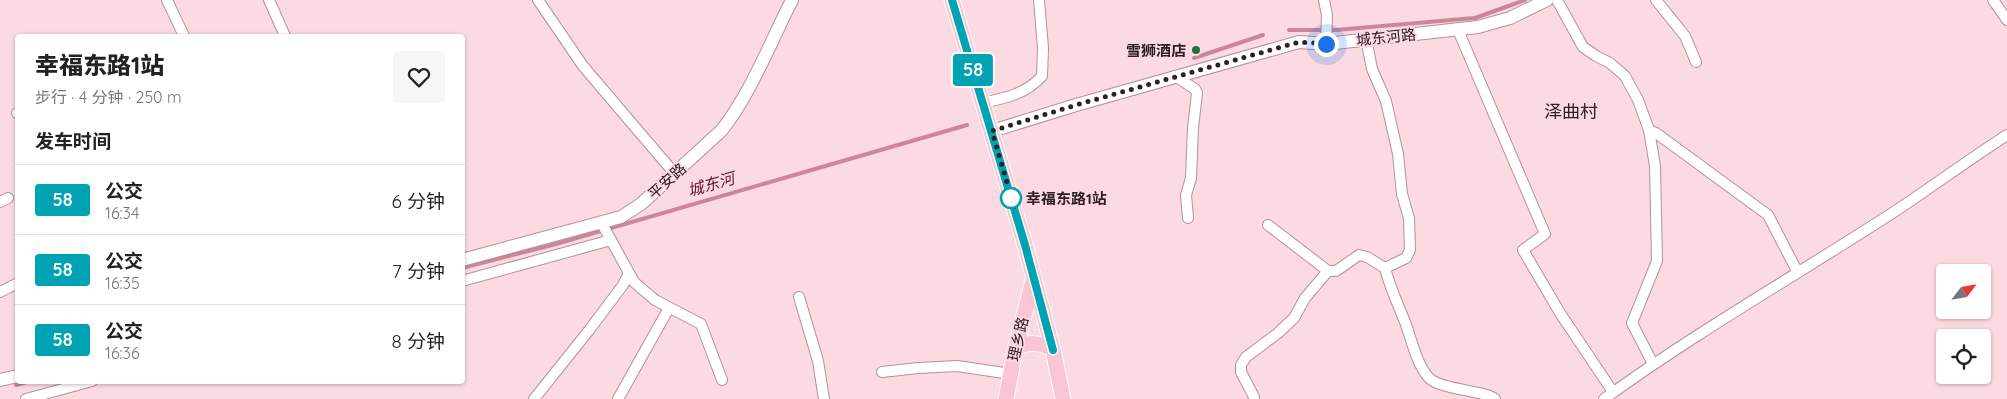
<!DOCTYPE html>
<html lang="zh">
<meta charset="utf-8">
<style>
:root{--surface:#fff;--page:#f6f6f6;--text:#222;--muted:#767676;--line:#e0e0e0}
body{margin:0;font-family:Quicksand,"Noto Sans SC",sans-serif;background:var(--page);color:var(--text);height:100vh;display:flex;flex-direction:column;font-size:19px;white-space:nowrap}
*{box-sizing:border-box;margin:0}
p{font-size:16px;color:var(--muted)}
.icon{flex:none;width:28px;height:28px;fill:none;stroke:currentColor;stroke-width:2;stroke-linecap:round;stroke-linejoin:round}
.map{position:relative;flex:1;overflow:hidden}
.side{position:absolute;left:15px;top:34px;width:450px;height:350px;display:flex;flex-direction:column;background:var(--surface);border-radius:5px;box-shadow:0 1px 4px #0004}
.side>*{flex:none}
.badge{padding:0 10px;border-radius:4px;font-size:18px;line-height:32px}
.needle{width:32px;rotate:59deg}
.fabs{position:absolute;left:1936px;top:264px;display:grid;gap:10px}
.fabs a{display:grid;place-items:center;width:55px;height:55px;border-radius:5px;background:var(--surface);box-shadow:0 1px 4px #0004;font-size:25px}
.you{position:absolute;width:25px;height:25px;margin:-12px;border:4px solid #fff;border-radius:50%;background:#1a73e8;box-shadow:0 0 0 8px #1a73e833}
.map>.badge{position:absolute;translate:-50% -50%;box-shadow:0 0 0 2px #fff}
h2{padding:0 20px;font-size:19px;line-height:45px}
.round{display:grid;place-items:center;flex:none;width:52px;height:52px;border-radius:5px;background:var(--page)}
.overview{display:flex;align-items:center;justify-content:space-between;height:85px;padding:0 20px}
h1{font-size:24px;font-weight:800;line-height:38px}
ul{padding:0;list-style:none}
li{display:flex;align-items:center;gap:15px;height:70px;padding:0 20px;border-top:1px solid var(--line)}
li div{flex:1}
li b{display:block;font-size:19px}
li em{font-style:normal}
li .badge{min-width:55px;font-weight:700;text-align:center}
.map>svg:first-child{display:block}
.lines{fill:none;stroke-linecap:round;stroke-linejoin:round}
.stream{stroke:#cc8699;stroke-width:4}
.minor-casing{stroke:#b79099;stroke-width:12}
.tertiary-casing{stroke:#b79099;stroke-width:14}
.primary-casing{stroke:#fff;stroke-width:17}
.minor{stroke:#fff;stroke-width:10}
.tertiary{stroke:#fff;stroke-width:12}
.primary{stroke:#fbc6d4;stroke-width:15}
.line-casing{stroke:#fff;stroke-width:11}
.line{stroke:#00a3b4;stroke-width:8}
.walk{stroke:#2f2023;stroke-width:5;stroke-dasharray:0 9}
.poi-dot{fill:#26713f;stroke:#fcdae2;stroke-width:2}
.stop-dot{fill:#fff;stroke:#00a3b4;stroke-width:2.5}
.labels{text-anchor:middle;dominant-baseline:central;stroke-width:4;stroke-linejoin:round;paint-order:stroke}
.street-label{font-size:15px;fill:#2f2023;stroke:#fcdae2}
.poi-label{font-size:15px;font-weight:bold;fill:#2f2023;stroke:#fcdae2;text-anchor:end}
.stop-label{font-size:15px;font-weight:bold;fill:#2f2023;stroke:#fcdae2;text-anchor:start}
.water-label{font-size:16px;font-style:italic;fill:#661334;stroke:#fcdae2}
.quarter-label{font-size:18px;fill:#2f2023;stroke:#fcdae2}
</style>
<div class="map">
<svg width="2007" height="399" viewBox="0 0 2007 399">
<rect width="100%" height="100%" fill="#fcdae2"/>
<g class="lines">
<g class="stream">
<path d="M 1289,30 L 1336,30 L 1475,18 L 1525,0"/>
<path d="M 1194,58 L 1263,35"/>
<path d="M 462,268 L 556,244 L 967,125"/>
<path d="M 16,385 L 30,381"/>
</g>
<g class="minor-casing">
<g id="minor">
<path d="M 167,0 L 184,36"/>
<path d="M 269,0 L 285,36"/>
<path d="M 538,0 L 583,66 L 675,174"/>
<path d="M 1324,0 L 1327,15 L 1326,44"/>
<path d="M 1557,0 L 1583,47 L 1596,56 L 1610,63 L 1625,76 L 1638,100 L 1649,130 L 1655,166 L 1657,261 L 1632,323 L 1653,364"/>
<path d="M 1656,0 L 1685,36 L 1696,62"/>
<path d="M 1993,0 L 2007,20"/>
<path d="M 1458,30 L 1545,234 L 1523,250 L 1560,313 L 1613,392"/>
<path d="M 1366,38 L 1372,69 L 1386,101 L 1398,154 L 1402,194 L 1409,218 L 1410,250 L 1406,258 L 1385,268 C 1390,288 1398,304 1405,322 C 1411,337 1418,372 1433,381 C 1448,390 1485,391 1495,399"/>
<path d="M 1175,76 L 1195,89 L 1197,93 L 1193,128 L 1191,178 L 1186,195 L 1188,218"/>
<path d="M 982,103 C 1006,98 1026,94 1042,76 L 1043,48 L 1039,0"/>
<path d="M 17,113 L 18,113"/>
<path d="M 1649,130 L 1656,133 L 1768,215 L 1797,271"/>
<path d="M 0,202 L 8,198"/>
<path d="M 601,222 L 634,282 L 655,300 L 701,324 L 722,380"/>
<path d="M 1268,225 L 1328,271 L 1336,271 L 1359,255 L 1367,257 L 1385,268"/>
<path d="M 462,281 L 611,240"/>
<path d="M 0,292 L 18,283"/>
<path d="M 799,297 L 818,361 L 824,399"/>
<path d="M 882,372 L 918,368 L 957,366 L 1011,374"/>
<path d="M 1254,397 L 1241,372 L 1241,365 L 1246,357 L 1278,333 L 1294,318 L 1305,298 L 1328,271"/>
<path d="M 26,399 L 92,381"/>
<path d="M 534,399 L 590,329 L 623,285 L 628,275"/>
<path d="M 618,399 L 669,308"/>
<path d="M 1604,399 C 1699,330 1802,272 1900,208 C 1936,184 1971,158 2007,135"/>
</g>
</g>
<g class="tertiary-casing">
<g id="tertiary">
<path d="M 992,131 L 1076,105 L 1299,42 L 1326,44 L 1478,27 L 1510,18 L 1547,0"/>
<path d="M 462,260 L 621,217 L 641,204 L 722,130 C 752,91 770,43 792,0"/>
<path d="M 0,380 L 18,376"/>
</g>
</g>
<g class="primary-casing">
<g id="primary">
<path d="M 952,0 L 1025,245 L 1053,350 L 1063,399"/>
<path d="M 1015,350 C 1025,341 1041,342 1053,350"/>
<path d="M 1006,399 L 1015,350 L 1033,281"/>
</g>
</g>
<use href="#minor" class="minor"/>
<use href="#tertiary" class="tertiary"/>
<use href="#primary" class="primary"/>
</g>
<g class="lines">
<g class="line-casing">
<path id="line" d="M 952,0 L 1025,245 L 1053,350"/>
</g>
<use href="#line" class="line"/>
<path class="walk" d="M 1011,198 L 1014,207 L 992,131 L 1076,105 L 1299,42 L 1326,44"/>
</g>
<circle class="poi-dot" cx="1196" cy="50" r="5"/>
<circle class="stop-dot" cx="1011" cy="198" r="10"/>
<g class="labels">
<g class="street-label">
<text transform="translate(1386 37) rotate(-6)">城东河路</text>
<text transform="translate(667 181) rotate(-42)">平安路</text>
<text transform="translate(1018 339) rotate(-77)">理乡路</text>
</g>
<g class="poi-label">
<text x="1186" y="50">雪狮酒店</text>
</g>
<g class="stop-label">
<text x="1026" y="198">幸福东路1站</text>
</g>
<g class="water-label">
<text transform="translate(711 184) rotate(-16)">城东河</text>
</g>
<g class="quarter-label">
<text x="1571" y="111">泽曲村</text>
</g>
</g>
</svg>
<div class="fabs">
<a><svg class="needle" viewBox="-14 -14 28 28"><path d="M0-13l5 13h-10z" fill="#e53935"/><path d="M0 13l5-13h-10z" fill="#767676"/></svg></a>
<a><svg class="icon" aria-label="locate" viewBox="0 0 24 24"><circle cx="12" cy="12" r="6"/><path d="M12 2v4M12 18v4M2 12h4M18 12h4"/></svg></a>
</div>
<div class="you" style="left:1326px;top:44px"></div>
<b class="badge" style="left:973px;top:70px;background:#00a3b4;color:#fff">58</b>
<section class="side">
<div class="overview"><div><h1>幸福东路1站</h1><p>步行 · 4 分钟 · 250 m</p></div><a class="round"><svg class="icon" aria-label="heart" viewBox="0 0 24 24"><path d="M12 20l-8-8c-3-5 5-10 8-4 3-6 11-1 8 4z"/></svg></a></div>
<h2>发车时间</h2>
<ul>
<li><span class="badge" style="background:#00a3b4;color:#fff">58</span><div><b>公交</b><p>16:34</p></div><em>6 分钟</em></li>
<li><span class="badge" style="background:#00a3b4;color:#fff">58</span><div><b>公交</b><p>16:35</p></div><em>7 分钟</em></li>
<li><span class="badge" style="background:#00a3b4;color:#fff">58</span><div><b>公交</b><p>16:36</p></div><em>8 分钟</em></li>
</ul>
</section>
</div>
